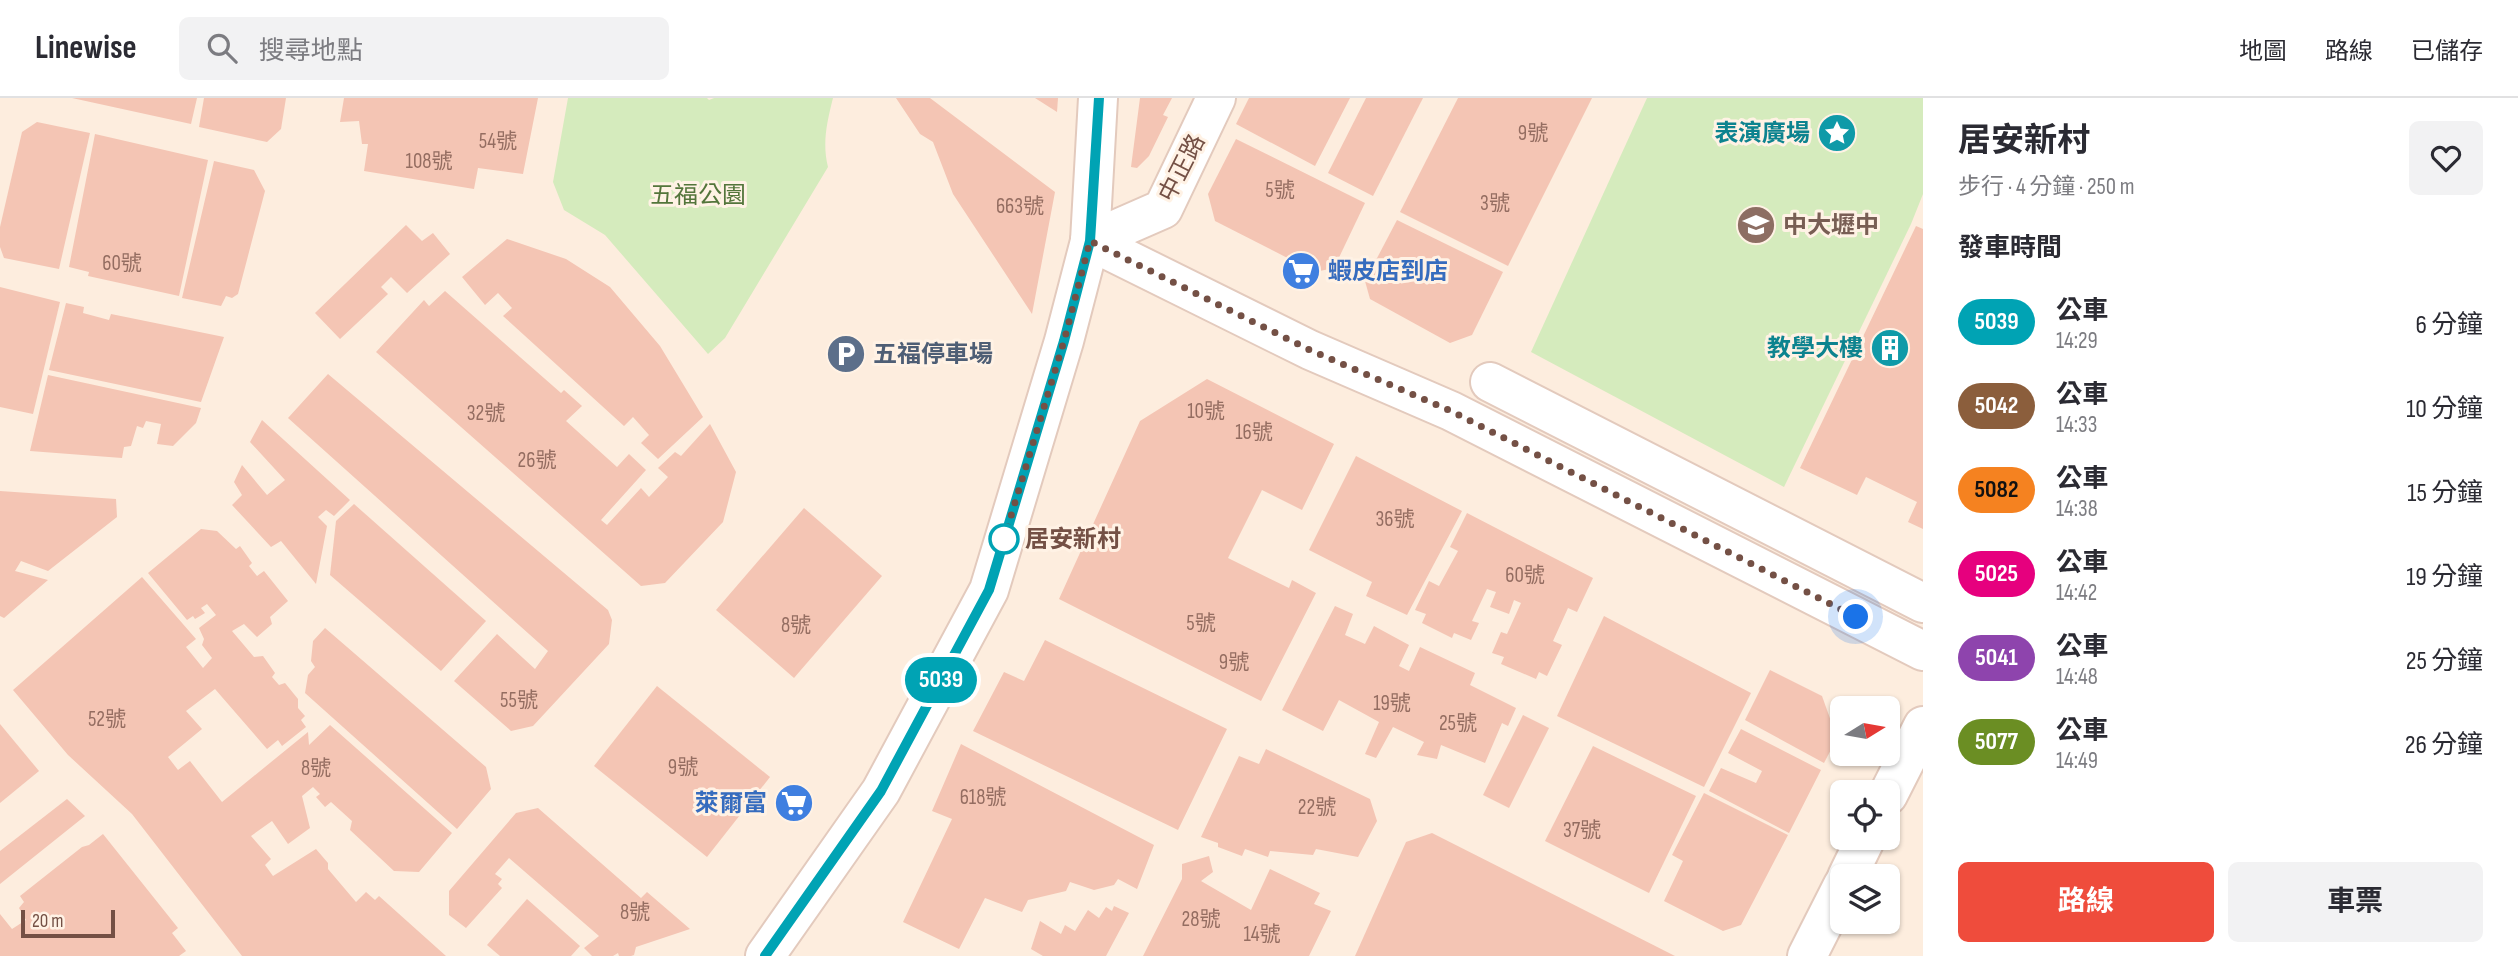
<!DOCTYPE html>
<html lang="zh-TW">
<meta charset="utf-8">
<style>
:root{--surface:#fff;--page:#f2f2f3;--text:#2b2b33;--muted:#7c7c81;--line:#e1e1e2;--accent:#ef4c3c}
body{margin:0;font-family:"Sofia Sans Condensed","Noto Sans TC",sans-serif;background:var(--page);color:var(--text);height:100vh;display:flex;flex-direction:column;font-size:26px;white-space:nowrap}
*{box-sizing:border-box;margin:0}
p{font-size:23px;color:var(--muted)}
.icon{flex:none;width:38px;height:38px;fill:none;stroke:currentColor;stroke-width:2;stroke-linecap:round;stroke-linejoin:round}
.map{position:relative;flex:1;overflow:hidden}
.details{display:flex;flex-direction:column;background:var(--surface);width:595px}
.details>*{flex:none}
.badge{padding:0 14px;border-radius:23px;font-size:24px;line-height:46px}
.needle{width:46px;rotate:79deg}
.fabs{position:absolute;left:1830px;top:598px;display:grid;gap:14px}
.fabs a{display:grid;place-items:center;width:70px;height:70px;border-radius:10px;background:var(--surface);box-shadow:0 2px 5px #0004;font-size:35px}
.scale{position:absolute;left:21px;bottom:18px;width:94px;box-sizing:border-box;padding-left:7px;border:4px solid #745045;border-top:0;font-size:19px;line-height:24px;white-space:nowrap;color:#745045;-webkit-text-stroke:5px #fff2e5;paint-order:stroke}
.you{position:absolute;width:35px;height:35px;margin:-18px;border:5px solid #fff;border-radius:50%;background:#1a73e8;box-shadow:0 0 0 10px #1a73e833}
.map>.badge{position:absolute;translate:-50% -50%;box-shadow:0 0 0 4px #fff}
h2{padding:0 35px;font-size:26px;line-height:63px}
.round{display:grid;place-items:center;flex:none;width:74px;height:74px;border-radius:10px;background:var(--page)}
.headline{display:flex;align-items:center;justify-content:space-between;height:119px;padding:0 35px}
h1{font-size:33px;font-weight:700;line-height:52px}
.action{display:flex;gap:14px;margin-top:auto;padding:14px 35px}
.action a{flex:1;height:80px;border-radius:10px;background:var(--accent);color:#fff;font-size:28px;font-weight:700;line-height:80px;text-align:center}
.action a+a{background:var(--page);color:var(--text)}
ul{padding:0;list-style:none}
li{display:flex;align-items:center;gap:21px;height:84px;padding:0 35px}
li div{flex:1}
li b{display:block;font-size:26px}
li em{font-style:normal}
li .badge{min-width:77px;font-weight:700;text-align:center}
header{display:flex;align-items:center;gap:42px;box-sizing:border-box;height:98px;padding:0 35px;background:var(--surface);border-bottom:2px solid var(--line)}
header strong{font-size:33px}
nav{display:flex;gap:38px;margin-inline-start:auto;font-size:24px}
.search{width:490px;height:63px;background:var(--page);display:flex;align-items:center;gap:18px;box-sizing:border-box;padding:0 24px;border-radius:10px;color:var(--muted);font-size:26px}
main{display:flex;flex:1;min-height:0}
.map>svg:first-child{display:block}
.green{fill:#d5ebbd}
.building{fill:#f4c5b4}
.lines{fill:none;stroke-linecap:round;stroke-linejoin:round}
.minor-casing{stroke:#e3cabd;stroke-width:42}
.minor{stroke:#fff;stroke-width:38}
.line-casing{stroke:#fff;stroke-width:16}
.line{stroke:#00a3b4;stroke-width:10}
.walk{stroke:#745045;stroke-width:7;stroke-dasharray:0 12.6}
.stop-dot{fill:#fff;stroke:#00a3b4;stroke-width:3.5}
.labels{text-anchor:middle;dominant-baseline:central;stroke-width:6;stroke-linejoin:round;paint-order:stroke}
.number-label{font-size:21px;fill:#946d61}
.culture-label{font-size:24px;font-weight:bold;fill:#0d838f;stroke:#fff2e5;text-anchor:end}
.street-label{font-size:24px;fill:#745045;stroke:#fff2e5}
.park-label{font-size:24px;fill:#53753b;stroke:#fff2e5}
.education-label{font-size:24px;font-weight:bold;fill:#785e54;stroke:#fff2e5;text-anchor:start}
.shop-label{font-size:24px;font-weight:bold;fill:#366cbe;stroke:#fff2e5;text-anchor:start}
.service-label{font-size:24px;font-weight:bold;fill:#4e5e75;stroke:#fff2e5;text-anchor:start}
.stop-label{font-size:24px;font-weight:bold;fill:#745045;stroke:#fff2e5;text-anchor:start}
</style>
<header>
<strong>Linewise</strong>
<div class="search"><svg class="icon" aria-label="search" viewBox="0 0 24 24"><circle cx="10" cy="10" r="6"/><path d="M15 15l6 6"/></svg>搜尋地點</div>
<nav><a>地圖</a><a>路線</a><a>已儲存</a></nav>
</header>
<main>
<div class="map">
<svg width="1923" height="858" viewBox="0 0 1923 858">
<rect width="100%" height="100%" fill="#fdedde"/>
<g class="green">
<path d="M 568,0 L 707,0 L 709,2 L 714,0 L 833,0 C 827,24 822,45 828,69 L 725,240 L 708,256 L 605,137 L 564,112 L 553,84 Z"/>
<path d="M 1647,0 L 1923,0 L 1923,96 L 1911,126 L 1784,389 L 1531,254 Z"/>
</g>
<g class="building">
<path d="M 72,0 L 197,0 L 191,26 Z"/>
<path d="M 204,0 L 286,0 L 281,31 L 267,44 L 199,29 Z"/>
<path d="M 344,0 L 538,0 L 523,76 L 478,70 L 474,91 L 364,73 L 368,46 L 362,46 L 359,23 L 340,24 Z"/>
<path d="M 896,0 L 930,0 L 1055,94 L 1032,216 L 953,96 L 933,44 L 920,36 Z"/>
<path d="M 1035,0 L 1058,0 L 1057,14 Z"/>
<path d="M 1140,0 L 1172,0 L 1163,17 L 1168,19 L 1149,58 L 1137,70 L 1131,69 Z"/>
<path d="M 1249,0 L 1350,0 L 1315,68 L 1236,26 Z"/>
<path d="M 1366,0 L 1423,0 L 1373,98 L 1328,75 Z"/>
<path d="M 1458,0 L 1592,0 L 1508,168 L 1400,114 Z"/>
<path d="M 37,24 L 90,35 L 59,171 L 4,160 L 0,149 L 0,129 L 22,34 Z"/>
<path d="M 95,36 L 208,62 L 179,198 L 88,178 L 89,174 L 69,169 Z"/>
<path d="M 1236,41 L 1365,105 L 1334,170 L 1315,174 L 1215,123 L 1208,96 Z"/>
<path d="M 214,63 L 254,72 L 265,93 L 238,196 L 232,200 L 226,198 L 221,208 L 182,200 Z"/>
<path d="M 1397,122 L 1503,174 L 1472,237 L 1450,245 L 1370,201 L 1365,183 Z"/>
<path d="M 406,127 L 422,143 L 433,135 L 450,156 L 407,195 L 391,179 L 381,189 L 388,196 L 340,241 L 315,215 Z"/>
<path d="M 1916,128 L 1923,131 L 1923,431 L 1908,424 L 1917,404 L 1866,379 L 1857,397 L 1800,370 Z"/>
<path d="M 507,141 L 566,161 L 610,189 L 660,248 L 703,319 L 658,361 L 641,345 L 649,337 L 633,319 L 624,328 L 503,218 L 512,210 L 498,195 L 485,207 L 462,179 Z"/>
<path d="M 0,189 L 60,204 L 33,316 L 0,309 Z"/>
<path d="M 445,193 L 561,295 L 564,292 L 582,308 L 566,323 L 617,369 L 629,356 L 646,372 L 601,422 L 607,427 L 641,390 L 649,399 L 668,379 L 658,370 L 675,354 L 681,358 L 710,326 L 736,374 L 723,424 L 665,485 L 641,488 L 376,254 L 424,202 L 429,208 Z"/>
<path d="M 66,205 L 84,209 L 83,215 L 109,222 L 111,216 L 224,239 L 201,304 L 49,272 Z"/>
<path d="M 328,276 L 608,512 L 612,522 L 609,546 L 533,628 L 511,633 L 454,583 L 497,536 L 535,571 L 548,553 L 288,320 Z"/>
<path d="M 48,277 L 201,310 L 196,325 L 173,348 L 157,346 L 161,326 L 146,323 L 143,330 L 137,328 L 131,348 L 124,349 L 122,360 L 30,353 Z"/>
<path d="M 1207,281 L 1334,346 L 1302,412 L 1262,392 L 1228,460 L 1289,490 L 1292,482 L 1316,495 L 1261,603 L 1059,501 L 1140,323 Z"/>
<path d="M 262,322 L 350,402 L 334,418 L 326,412 L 318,419 L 327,428 L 316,486 L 281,443 L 271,449 L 232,407 L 242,397 L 234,384 L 242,367 L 267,397 L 285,382 L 250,344 Z"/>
<path d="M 1356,358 L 1462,413 L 1407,517 L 1366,498 L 1372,484 L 1309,452 Z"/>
<path d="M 0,393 L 116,401 L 117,419 L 48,473 L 21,463 L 15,473 L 48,482 L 4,520 L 0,518 Z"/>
<path d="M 354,406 L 486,523 L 441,573 L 330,477 L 336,423 Z"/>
<path d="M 804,410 L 882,478 L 794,580 L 716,512 Z"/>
<path d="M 1467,415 L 1593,480 L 1577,514 L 1568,510 L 1553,543 L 1562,547 L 1547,578 L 1539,574 L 1536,581 L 1501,566 L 1504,559 L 1492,555 L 1501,534 L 1507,536 L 1521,505 L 1514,502 L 1509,516 L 1490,509 L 1496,494 L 1487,491 L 1472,523 L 1479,525 L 1471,542 L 1454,535 L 1452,540 L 1422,525 L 1426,516 L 1415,512 L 1429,483 L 1439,488 L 1458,453 L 1450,449 Z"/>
<path d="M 201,431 L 217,433 L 236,451 L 240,448 L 252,465 L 249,468 L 257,478 L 264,473 L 288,503 L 270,519 L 272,526 L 257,539 L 244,526 L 232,533 L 254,559 L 263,558 L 275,575 L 272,579 L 279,587 L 285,585 L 298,601 L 298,610 L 305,618 L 301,622 L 306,629 L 282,648 L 278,642 L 267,651 L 215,591 L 186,613 L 202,631 L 168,659 L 178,672 L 190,663 L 222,704 L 308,634 L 309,647 L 330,627 L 452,735 L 419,774 L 394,773 L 350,732 L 352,723 L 331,704 L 325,709 L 316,699 L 320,696 L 313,689 L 302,698 L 310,730 L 288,746 L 272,723 L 251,738 L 271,761 L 265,767 L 273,778 L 316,751 L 328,765 L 328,771 L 356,804 L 366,794 L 375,802 L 379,798 L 446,858 L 242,858 L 132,716 L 68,657 L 13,592 L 142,479 L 196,541 L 186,549 L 203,570 L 212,560 L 202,547 L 204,541 L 199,530 L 216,517 L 207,506 L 201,510 L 205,515 L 195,521 L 193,518 L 187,522 L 148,475 Z"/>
<path d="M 1335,508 L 1353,516 L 1345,537 L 1365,546 L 1374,528 L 1409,547 L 1399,568 L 1409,573 L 1420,549 L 1475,575 L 1470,587 L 1516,610 L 1508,628 L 1502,625 L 1485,665 L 1441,647 L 1437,661 L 1417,657 L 1424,644 L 1393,629 L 1376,660 L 1365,656 L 1379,624 L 1339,602 L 1323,633 L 1282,612 Z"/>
<path d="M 1604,518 L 1751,595 L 1704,689 L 1557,618 Z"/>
<path d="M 325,530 L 486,669 L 491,691 L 457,731 L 305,595 L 308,577 L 315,569 L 311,563 L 313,543 Z"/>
<path d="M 1045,542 L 1227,631 L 1178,732 L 973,633 L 1004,574 L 1024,583 Z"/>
<path d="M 1770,572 L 1822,598 L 1837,640 L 1824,665 L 1745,622 Z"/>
<path d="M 657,588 L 770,679 L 707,759 L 594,668 Z"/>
<path d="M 1523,617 L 1549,630 L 1509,710 L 1483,697 Z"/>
<path d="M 0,626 L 39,673 L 0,705 Z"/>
<path d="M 1741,631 L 1821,672 L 1789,735 L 1709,693 L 1721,670 L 1756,685 L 1762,673 L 1728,655 Z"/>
<path d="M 961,646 L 1154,747 L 1137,791 L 1118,781 L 1114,787 L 1094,792 L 1070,784 L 1066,793 L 1028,802 L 1022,814 L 985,800 L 959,851 L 903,824 L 952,721 L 932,713 Z"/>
<path d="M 1593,648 L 1696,698 L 1649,795 L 1545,743 Z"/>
<path d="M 1266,651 L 1370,701 L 1377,723 L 1358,759 L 1316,751 L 1313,757 L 1270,753 L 1268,759 L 1245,751 L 1242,758 L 1218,749 L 1218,745 L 1201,739 L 1239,658 L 1259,666 Z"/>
<path d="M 1704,695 L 1788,737 L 1741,827 L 1723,833 L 1664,803 L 1683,763 L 1672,757 Z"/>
<path d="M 67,701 L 85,718 L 0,786 L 0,753 Z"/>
<path d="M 538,710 L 641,800 L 647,794 L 690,831 L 636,849 L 634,857 L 631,858 L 619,858 L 618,855 L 613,858 L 592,858 L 584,850 L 599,838 L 509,760 L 495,776 L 502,781 L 498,786 L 502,790 L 466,830 L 449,817 L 449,793 L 516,715 Z"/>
<path d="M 1432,735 L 1675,858 L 1355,858 L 1406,744 Z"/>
<path d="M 103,736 L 178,830 L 172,835 L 186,853 L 179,858 L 0,858 L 0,816 L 12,831 L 26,822 L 19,810 L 24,804 L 20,798 L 82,749 L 89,747 Z"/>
<path d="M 1209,758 L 1213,774 L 1201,783 L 1251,812 L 1270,771 L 1320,795 L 1314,806 L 1331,813 L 1309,858 L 1143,858 L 1182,781 L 1182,766 Z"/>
<path d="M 527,801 L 580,848 L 571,858 L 500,858 L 487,847 Z"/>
<path d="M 1114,808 L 1129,815 L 1106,858 L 1043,858 L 1031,851 L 1040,823 L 1061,836 L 1065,827 L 1075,833 L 1088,812 L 1099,820 L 1106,809 L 1112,813 Z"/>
</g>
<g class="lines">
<g class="minor-casing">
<g id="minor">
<path d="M 1090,143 L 1310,252 L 1451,313 L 1923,553"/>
<path d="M 1090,143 L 1163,111 L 1216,0"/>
<path d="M 1490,284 L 1923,505"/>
<path d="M 1888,697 L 1923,628"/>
<path d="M 1847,779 L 1866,740"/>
<path d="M 765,858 L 881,693 L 989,492 L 1064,243 L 1090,143 L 1098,0"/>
<path d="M 1807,858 L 1843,787"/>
</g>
</g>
<use href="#minor" class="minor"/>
</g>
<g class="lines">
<g class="line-casing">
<path id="line" d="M 765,858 L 881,693 L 989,492 L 1064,243 L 1090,143 L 1099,0"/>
</g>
<use href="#line" class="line"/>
<path class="walk" d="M 1004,441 L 1064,243 L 1090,143 L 1310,252 L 1451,313 L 1856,519"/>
</g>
<defs>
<g id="sight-disc" transform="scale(2.0125)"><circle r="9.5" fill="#0f9aa8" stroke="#fff2e5"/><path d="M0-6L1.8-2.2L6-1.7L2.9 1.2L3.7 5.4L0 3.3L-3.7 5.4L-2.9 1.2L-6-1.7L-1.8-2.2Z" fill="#fff"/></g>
<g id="school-disc" transform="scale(2.0125)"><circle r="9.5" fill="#8d6e63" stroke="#fff2e5"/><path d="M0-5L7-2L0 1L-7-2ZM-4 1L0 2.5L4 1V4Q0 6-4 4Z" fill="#fff"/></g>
<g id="supermarket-disc" transform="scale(2.0125)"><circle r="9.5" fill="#3f7fe0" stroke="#fff2e5"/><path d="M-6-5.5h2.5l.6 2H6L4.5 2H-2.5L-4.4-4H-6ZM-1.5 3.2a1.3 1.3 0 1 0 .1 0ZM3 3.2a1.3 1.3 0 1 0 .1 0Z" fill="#fff"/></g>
<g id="building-disc" transform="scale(2.0125)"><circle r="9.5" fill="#0f9aa8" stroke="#fff2e5"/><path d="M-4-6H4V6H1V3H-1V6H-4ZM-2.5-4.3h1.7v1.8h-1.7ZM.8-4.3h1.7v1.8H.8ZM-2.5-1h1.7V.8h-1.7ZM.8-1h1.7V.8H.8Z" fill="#fff"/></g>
<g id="parking-disc" transform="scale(2.0125)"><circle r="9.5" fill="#5c6f8a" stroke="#fff2e5"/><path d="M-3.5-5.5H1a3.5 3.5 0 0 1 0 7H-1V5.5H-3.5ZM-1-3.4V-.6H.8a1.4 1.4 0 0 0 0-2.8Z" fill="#fff"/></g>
</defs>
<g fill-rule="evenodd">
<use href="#sight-disc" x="1837" y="35"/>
<use href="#school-disc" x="1756" y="127"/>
<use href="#supermarket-disc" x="1301" y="173"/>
<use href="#building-disc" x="1890" y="250"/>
<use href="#parking-disc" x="846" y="256"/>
<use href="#supermarket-disc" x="794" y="705"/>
</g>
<circle class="stop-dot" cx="1004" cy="441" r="14"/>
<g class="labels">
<g class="number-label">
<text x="1533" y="35">9號</text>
<text x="498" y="43">54號</text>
<text x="429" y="63">108號</text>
<text x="1280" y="92">5號</text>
<text x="1495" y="105">3號</text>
<text x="1020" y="108">663號</text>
<text x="122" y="165">60號</text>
<text x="1206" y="313">10號</text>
<text x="486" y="315">32號</text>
<text x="1254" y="334">16號</text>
<text x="537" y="362">26號</text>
<text x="1395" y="421">36號</text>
<text x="1525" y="477">60號</text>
<text x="1201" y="525">5號</text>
<text x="796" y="527">8號</text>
<text x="1234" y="564">9號</text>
<text x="519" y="602">55號</text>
<text x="1392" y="605">19號</text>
<text x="107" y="621">52號</text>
<text x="1458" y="625">25號</text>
<text x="683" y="669">9號</text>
<text x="316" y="670">8號</text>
<text x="983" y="699">618號</text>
<text x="1317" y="709">22號</text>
<text x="1582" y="732">37號</text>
<text x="635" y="814">8號</text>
<text x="1201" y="821">28號</text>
<text x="1262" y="836">14號</text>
</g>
<g class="culture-label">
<text x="1810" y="35">表演廣場</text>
<text x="1863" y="250">教學大樓</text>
</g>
<g class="street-label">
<text transform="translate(1182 70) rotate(-63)">中正路</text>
</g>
<g class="park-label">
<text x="698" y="97">五福公園</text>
</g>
<g class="education-label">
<text x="1783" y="127">中大壢中</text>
</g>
<g class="shop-label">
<text x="1328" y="173">蝦皮店到店</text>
<text x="767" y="705" text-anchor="end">萊爾富</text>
</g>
<g class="service-label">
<text x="873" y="256">五福停車場</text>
</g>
<g class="stop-label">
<text x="1025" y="441">居安新村</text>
</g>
</g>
</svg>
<div class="fabs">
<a><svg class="needle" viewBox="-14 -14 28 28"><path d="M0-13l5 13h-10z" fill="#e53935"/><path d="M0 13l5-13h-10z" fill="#7c7c81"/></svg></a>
<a><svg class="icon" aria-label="locate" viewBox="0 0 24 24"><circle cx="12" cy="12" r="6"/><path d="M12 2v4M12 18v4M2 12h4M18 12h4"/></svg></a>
<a><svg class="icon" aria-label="layers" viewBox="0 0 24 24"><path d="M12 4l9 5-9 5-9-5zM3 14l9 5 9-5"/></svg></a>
</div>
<div class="scale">20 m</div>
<div class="you" style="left:1856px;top:519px"></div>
<b class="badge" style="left:941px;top:582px;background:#00a3b4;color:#fff">5039</b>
</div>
<section class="details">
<div class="headline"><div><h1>居安新村</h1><p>步行 · 4 分鐘 · 250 m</p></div><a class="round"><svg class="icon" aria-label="heart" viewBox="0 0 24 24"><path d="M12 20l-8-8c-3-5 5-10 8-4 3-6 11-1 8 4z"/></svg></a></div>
<h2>發車時間</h2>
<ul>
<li><span class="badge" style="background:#00a3b4;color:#fff">5039</span><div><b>公車</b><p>14:29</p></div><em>6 分鐘</em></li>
<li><span class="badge" style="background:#8b5e3c;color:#fff">5042</span><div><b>公車</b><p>14:33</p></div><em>10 分鐘</em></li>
<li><span class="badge" style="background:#f58220;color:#111">5082</span><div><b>公車</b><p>14:38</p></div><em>15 分鐘</em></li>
<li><span class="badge" style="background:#e6007e;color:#fff">5025</span><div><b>公車</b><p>14:42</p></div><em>19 分鐘</em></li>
<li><span class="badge" style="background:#8e44ad;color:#fff">5041</span><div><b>公車</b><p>14:48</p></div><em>25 分鐘</em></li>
<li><span class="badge" style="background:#6b8e23;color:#fff">5077</span><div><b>公車</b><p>14:49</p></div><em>26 分鐘</em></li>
</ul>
<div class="action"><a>路線</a><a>車票</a></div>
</section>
</main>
